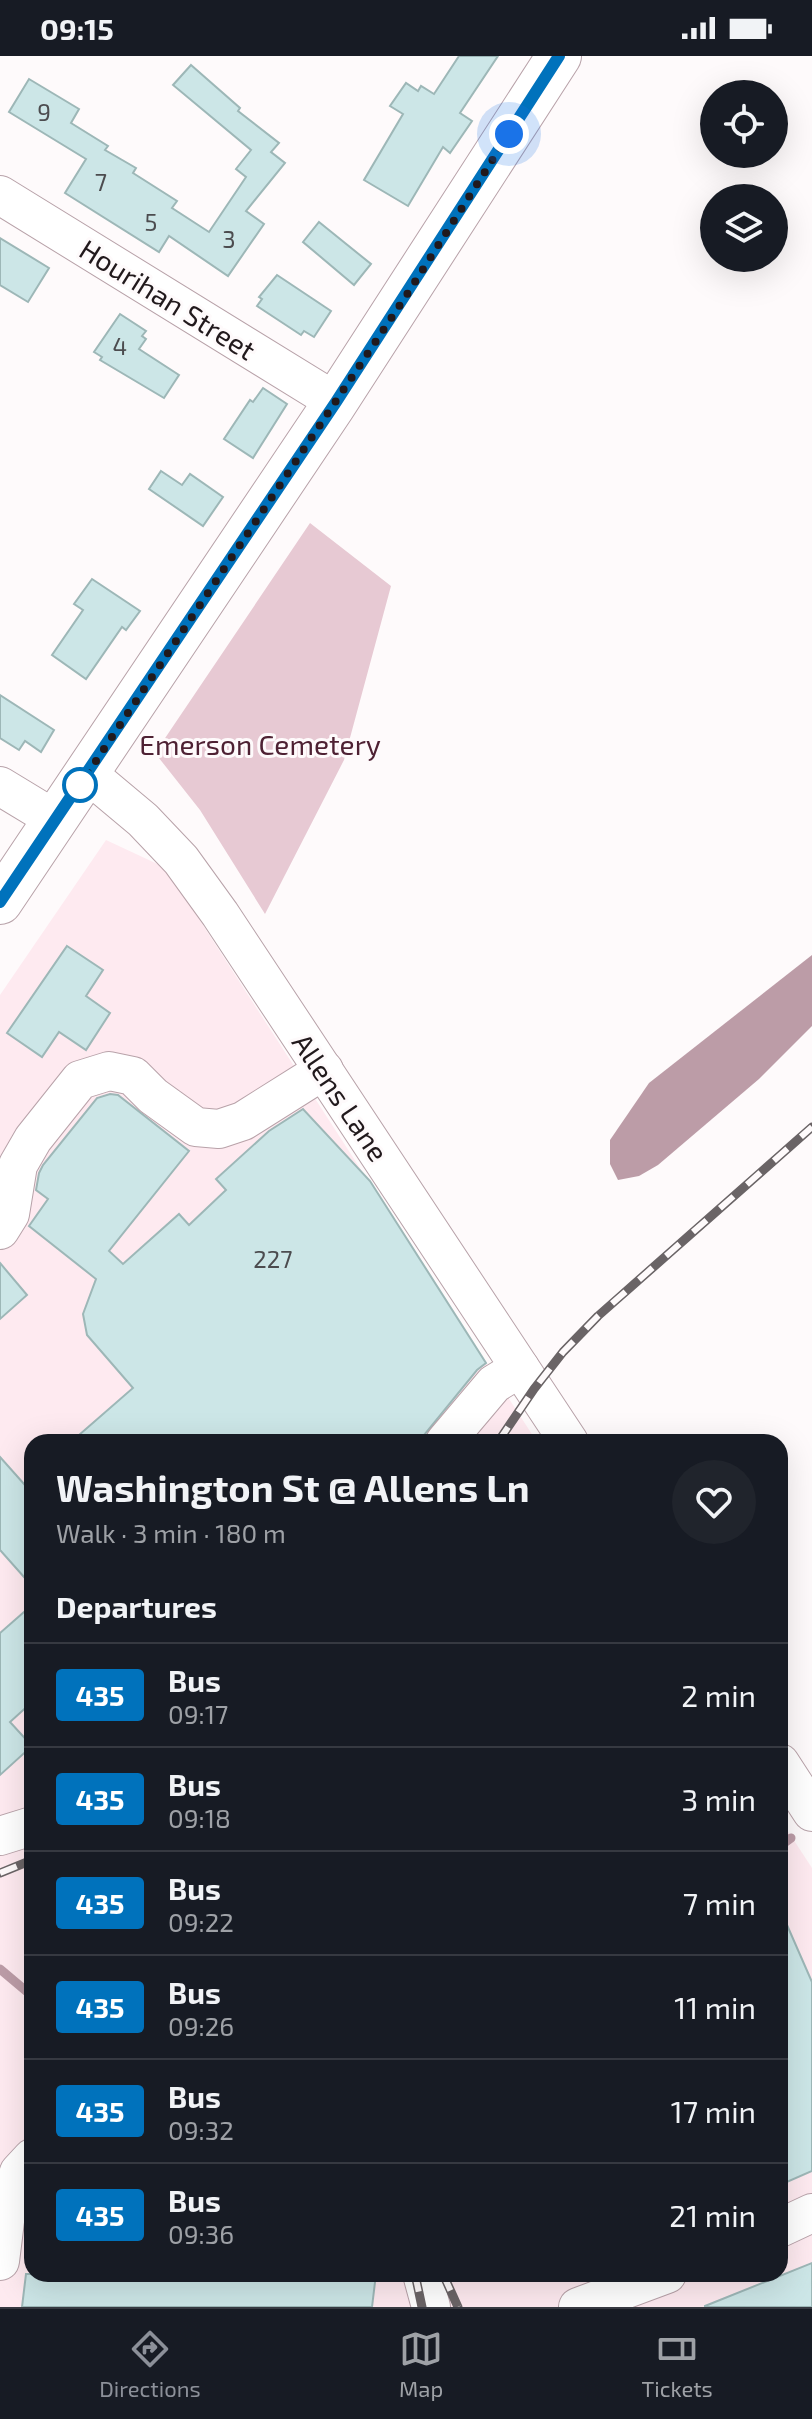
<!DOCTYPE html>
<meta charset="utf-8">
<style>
:root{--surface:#171b24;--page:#20242c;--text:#f1f3f6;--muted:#9ea1a6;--line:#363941;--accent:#8c9099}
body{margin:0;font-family:"Exo 2",sans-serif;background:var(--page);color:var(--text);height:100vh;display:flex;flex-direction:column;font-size:30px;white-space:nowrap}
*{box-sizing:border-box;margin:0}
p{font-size:26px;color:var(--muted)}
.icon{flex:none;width:44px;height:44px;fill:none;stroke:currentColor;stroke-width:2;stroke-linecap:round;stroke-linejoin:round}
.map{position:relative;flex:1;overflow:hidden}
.details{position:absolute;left:24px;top:1378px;width:764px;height:848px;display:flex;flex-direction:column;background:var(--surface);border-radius:24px;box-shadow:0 8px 32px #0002}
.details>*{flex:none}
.badge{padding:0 16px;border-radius:6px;font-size:28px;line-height:52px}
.tools{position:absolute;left:700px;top:24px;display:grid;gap:16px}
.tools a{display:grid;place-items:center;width:88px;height:88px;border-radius:50%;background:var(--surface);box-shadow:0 8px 32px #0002;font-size:40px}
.you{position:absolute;width:40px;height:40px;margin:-20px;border:6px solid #fff;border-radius:50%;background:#1a73e8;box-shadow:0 0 0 12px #1a73e833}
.map>.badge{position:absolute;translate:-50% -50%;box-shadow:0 0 0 4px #fff}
h2{padding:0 32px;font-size:30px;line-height:72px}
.round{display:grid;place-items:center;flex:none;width:84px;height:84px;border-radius:42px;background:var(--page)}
.summary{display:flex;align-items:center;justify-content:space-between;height:136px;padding:0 32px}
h1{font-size:38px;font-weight:700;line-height:60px}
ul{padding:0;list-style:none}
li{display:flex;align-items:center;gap:24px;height:104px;padding:0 32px;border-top:2px solid var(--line)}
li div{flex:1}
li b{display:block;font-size:30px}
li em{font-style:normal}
li .badge{min-width:88px;font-weight:700;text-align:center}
.status{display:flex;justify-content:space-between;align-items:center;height:56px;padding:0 40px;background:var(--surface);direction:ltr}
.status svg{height:22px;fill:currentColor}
.tab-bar{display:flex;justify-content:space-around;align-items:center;height:112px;border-top:2px solid var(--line);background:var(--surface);font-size:22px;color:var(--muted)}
.tab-bar a{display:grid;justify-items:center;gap:4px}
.tab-bar .selected{color:var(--accent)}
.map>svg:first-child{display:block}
.built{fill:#feeaf0}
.green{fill:#e7c9d3}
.water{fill:#bc9ca7}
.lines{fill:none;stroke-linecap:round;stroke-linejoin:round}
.stream{stroke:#bc9ca7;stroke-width:9}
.building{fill:#cce6e7;stroke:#9db7b7;stroke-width:2}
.minor-casing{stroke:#b8a2a9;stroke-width:40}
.major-casing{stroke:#b8a2a9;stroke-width:46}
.minor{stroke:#fff;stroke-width:38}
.major{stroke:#fff;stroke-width:44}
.rail-casing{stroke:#6a6466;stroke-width:9}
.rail{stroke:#fefafb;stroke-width:6;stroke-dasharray:18;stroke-linecap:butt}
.line-casing{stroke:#fff;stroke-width:18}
.line{stroke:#0072bc;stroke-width:12}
.walk{stroke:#21191c;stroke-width:8;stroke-dasharray:0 14.4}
.stop-dot{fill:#fff;stroke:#0072bc;stroke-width:4}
.labels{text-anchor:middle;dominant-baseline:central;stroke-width:6;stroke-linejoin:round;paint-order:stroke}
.number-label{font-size:24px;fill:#4c4c4f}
.street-label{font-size:28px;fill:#21191c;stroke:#fefafb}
.park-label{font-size:28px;fill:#4e2133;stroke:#fefafb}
</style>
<div class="status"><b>09:15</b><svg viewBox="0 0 49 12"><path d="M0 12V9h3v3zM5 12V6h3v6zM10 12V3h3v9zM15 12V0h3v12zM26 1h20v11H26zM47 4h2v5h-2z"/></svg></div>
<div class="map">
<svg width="812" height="2251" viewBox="0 0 812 2251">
<rect width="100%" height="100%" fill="#fefafb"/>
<path class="built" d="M 106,784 L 166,812 L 537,1386 L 32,1386 L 32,2218 L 780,2218 L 780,1763 L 812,1812 L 812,2251 L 0,2251 L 0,939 Z"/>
<path class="green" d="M 310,467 L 391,530 L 344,704 L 265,858 L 200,754 L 155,697 Z"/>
<path class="water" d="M 812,899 L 812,970 L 759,1023 L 658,1109 L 639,1120 L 618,1124 L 610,1108 L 610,1084 L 649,1027 Z"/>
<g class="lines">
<g class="stream">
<path d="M 780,1790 L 791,1782"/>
<path d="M 0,1913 L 32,1940"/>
</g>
</g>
<g class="building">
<path d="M 459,0 L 498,0 L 460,57 L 472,65 L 450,97 L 443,91 L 408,150 L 364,124 L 403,58 L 390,50 L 406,27 L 418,35 L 421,30 L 434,38 Z"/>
<path d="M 191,9 L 240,52 L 238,55 L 279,87 L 271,96 L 285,107 L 246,155 L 264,168 L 228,220 L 169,180 L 159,196 L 65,137 L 86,103 L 9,56 L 29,23 L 79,53 L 71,67 L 108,90 L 105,94 L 136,112 L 133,117 L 177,145 L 172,152 L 209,176 L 246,121 L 236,113 L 251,94 L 173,29 Z"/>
<path d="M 319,166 L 371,208 L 354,229 L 303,186 Z"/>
<path d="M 0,182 L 49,212 L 28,246 L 0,229 Z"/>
<path d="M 277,219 L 331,255 L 314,281 L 304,275 L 301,279 L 257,250 L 262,243 L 259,241 Z"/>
<path d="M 120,258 L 146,275 L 142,280 L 146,283 L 139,293 L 179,319 L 164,342 L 100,304 L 102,301 L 94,296 Z"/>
<path d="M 263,332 L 287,348 L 253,402 L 224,383 L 250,344 L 253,346 Z"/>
<path d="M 161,415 L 182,429 L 190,418 L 223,441 L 203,470 L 149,433 Z"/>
<path d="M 92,523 L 140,555 L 126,574 L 122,571 L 86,623 L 52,599 L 83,554 L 74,548 Z"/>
<path d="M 0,639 L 54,674 L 41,696 L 25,685 L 19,694 L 0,682 Z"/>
<path d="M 67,890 L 103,914 L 86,940 L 110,957 L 86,994 L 59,976 L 42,1001 L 7,977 Z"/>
<path d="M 110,1038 L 118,1039 L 189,1095 L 109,1195 L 123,1208 L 179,1158 L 189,1169 L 226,1134 L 216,1123 L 269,1075 L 303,1053 L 370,1125 L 486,1307 L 477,1314 L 425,1378 L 416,1386 L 71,1386 L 133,1332 L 87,1279 L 83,1258 L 96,1223 L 29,1170 L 48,1143 L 36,1134 L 39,1117 L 43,1109 L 97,1042 Z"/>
<path d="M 0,1207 L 27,1239 L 0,1263 Z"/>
<path d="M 0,1401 L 32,1437 L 32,1530 L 0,1494 Z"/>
<path d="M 32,1549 L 32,1646 L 10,1666 L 32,1690 L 0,1719 L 0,1577 Z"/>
<path d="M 780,1853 L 812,1926 L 812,2115 L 780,2129 Z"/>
<path d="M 812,2207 L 812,2251 L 705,2251 L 705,2250 Z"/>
<path d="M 26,2218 L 376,2218 L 372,2251 L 22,2251 Z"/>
</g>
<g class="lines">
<g class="minor-casing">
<g id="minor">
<path d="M 0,139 L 336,346"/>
<path d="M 88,718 L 143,764 L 181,804 L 220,858 L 569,1386"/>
<path d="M 0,730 L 56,764"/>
<path d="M 0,1174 L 10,1158 L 18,1109 L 33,1083 L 80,1024 L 109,1015 L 133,1020 L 153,1040 L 196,1071 L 219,1073 L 243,1065 L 324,1014"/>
<path d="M 445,1386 L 494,1328 L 520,1312"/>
<path d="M 780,1707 L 812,1756"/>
<path d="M 0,1780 L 32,1770"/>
<path d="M 780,2172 L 812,2157"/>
<path d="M 0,2205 L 7,2149 L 19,2116 L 32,2102"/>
<path d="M 422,2218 L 431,2251"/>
<path d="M 578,2251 L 667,2218"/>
</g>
</g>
<g class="major-casing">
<path id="major" d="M 0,846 L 333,350 L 559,0"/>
</g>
<use href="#minor" class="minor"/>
<use href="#major" class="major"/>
<g class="rail-casing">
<g id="rail">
<path d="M 498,1386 L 534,1333 L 563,1296 L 598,1260 L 812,1071"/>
<path d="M 0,1817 L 32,1804"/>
<path d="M 415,2218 L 422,2251"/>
<path d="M 443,2218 L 458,2251"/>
</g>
</g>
<use href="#rail" class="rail"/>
</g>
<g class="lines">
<g class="line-casing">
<path id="line" d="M 0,846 L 336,346 L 559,0"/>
</g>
<use href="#line" class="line"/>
<path class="walk" d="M 80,729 L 406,240 L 509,78"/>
</g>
<circle class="stop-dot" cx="80" cy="729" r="16"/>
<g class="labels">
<g class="number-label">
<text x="44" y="55">9</text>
<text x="101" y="125">7</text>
<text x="151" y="165">5</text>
<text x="229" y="182">3</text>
<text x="120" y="289">4</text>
<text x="273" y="1202">227</text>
</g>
<g class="street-label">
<text transform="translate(168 243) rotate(32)">Hourihan Street</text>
<text transform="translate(341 1041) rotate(56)">Allens Lane</text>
</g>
<g class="park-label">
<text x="260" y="688">Emerson Cemetery</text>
</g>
</g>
</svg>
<div class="tools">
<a><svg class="icon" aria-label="locate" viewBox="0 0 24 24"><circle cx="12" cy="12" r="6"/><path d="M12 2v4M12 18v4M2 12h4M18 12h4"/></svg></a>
<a><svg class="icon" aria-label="layers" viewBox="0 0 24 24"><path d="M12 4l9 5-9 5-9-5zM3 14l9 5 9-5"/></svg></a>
</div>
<div class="you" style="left:509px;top:78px"></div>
<section class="details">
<div class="summary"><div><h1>Washington St @ Allens Ln</h1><p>Walk · 3 min · 180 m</p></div><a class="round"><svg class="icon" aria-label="heart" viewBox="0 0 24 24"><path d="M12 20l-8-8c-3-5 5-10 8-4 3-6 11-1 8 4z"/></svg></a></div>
<h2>Departures</h2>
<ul>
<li><span class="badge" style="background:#0072bc;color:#fff">435</span><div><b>Bus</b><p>09:17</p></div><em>2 min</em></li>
<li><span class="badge" style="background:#0072bc;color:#fff">435</span><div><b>Bus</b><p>09:18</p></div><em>3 min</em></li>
<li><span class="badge" style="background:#0072bc;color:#fff">435</span><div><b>Bus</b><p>09:22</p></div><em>7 min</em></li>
<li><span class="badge" style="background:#0072bc;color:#fff">435</span><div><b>Bus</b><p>09:26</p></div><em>11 min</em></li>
<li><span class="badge" style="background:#0072bc;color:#fff">435</span><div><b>Bus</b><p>09:32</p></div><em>17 min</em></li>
<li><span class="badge" style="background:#0072bc;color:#fff">435</span><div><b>Bus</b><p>09:36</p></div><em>21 min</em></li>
</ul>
</section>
</div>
<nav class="tab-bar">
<a class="selected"><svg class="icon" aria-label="directions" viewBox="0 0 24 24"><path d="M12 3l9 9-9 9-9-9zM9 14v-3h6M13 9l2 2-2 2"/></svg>Directions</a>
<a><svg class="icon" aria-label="map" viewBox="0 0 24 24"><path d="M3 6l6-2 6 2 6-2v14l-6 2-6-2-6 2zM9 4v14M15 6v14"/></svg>Map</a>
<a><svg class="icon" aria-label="tickets" viewBox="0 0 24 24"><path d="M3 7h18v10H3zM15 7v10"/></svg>Tickets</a>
</nav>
